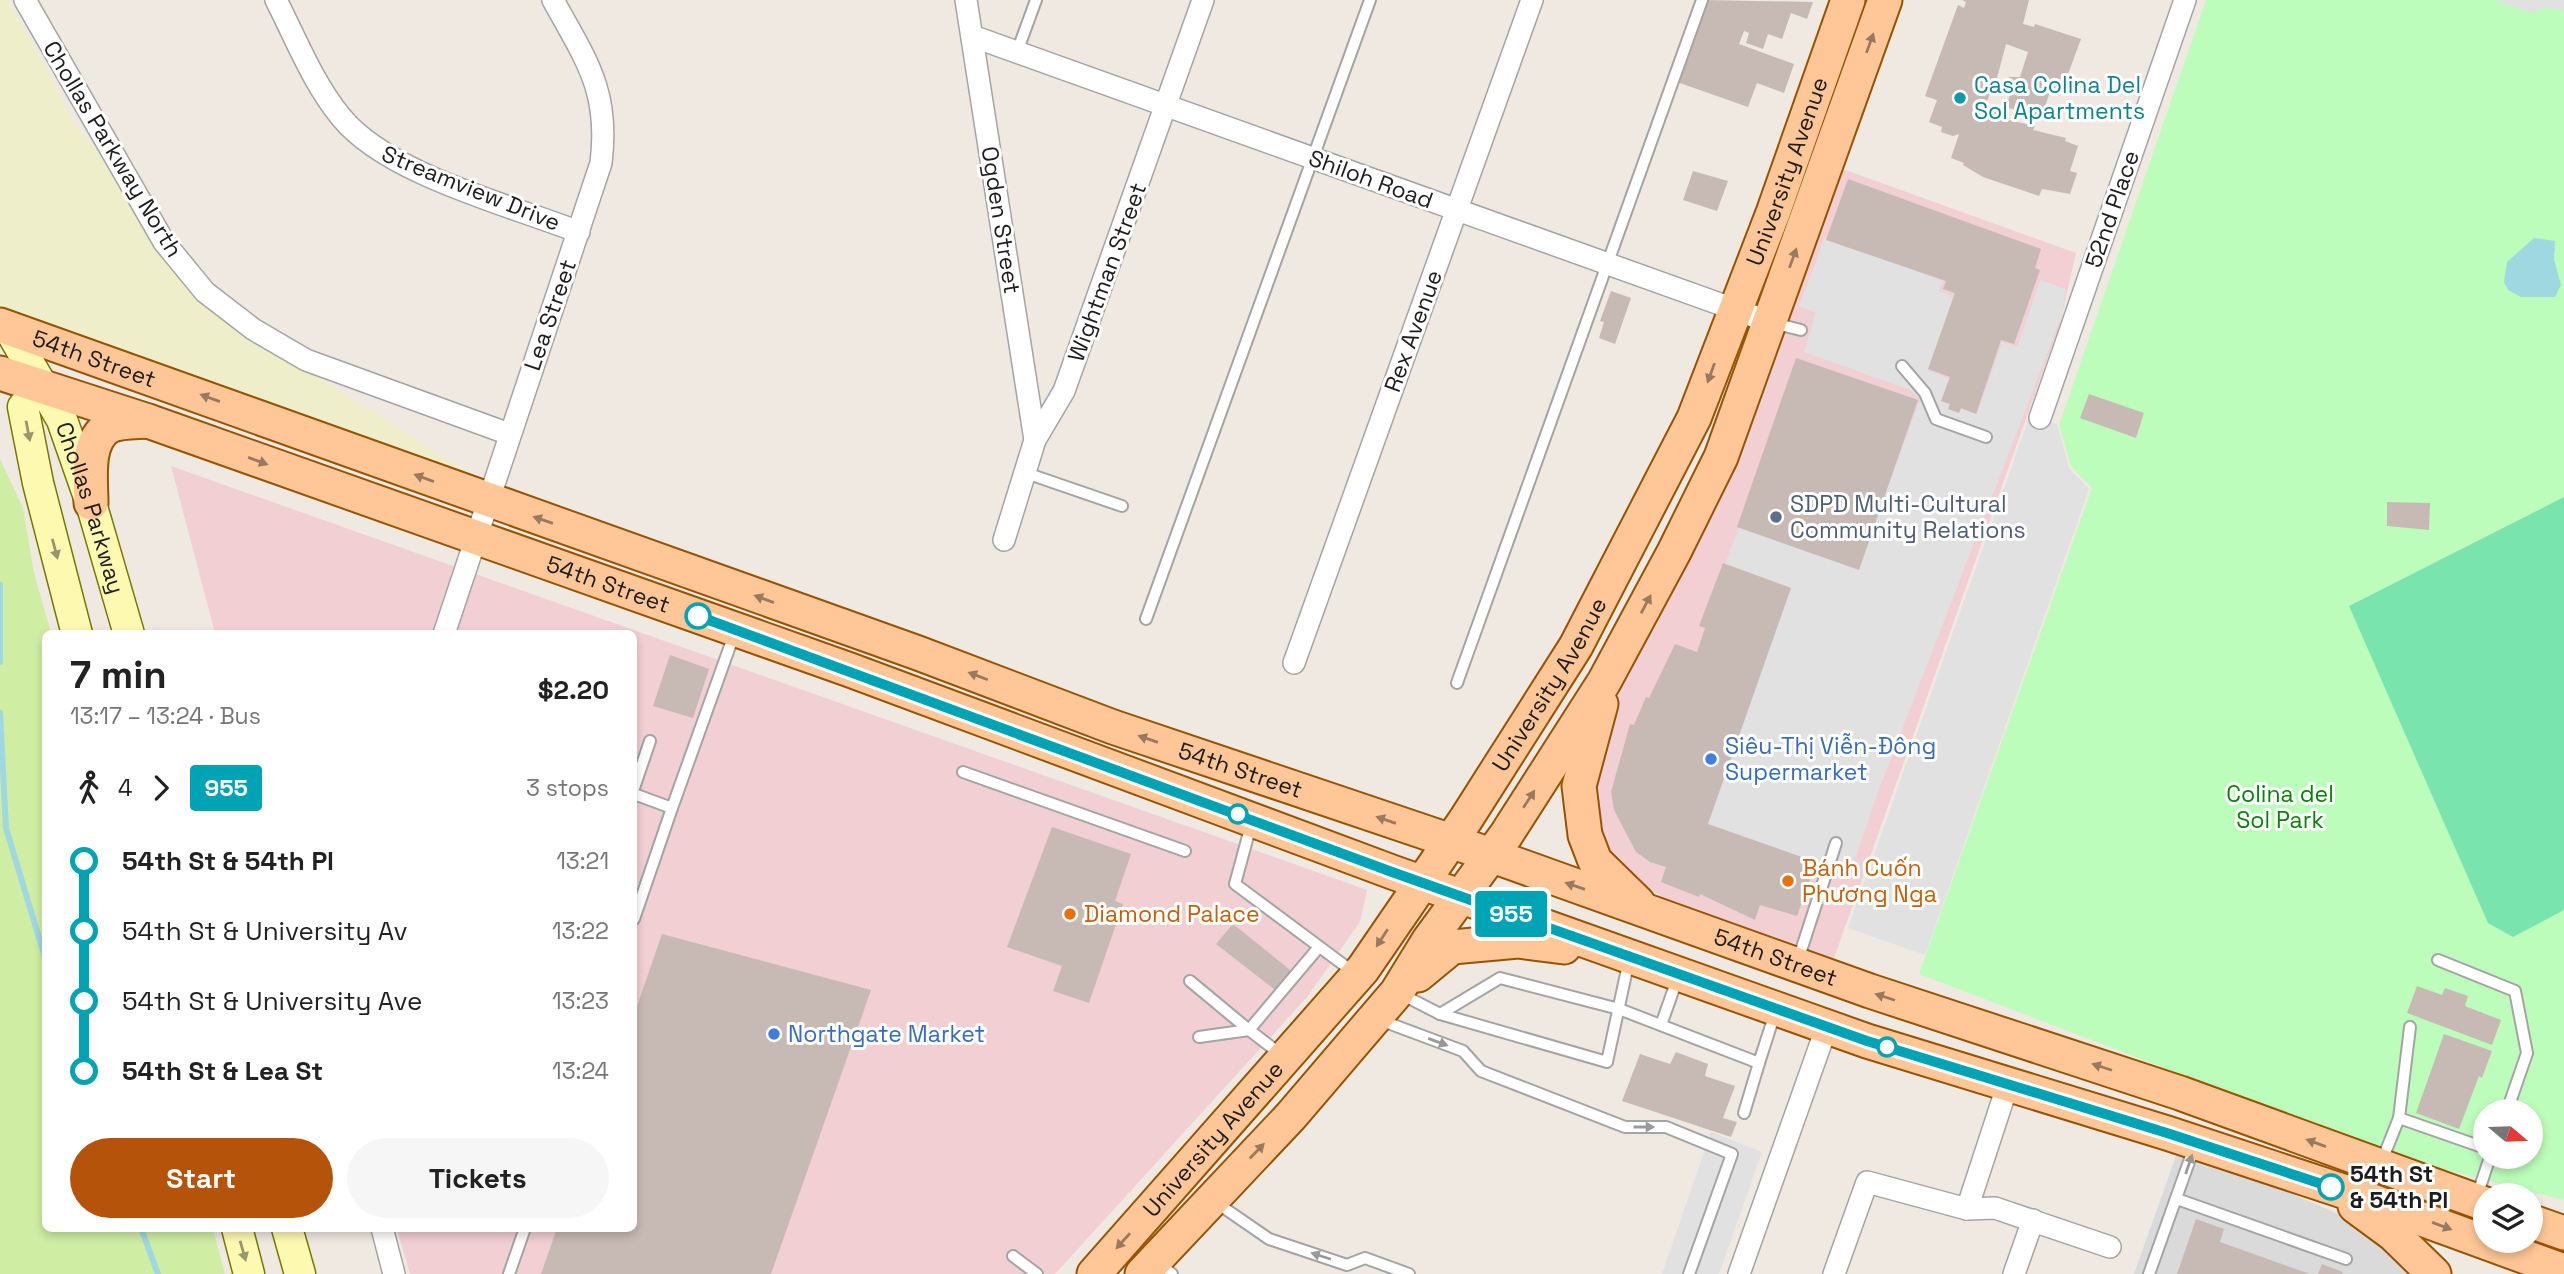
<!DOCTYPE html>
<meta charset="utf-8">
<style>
:root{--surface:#fff;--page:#f6f6f6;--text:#222;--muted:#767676;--accent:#b45309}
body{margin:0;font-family:"Space Grotesk",sans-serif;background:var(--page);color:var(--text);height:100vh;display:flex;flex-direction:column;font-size:26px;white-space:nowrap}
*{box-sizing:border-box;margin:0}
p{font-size:23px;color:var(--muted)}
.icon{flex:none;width:38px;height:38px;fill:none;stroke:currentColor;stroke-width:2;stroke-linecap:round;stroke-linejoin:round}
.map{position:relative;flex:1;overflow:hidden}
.side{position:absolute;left:42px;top:630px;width:595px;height:602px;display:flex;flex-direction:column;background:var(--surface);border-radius:10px;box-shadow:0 4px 10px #0003}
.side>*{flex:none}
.badge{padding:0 14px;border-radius:5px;font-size:24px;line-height:46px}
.needle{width:46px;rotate:109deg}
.buttons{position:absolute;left:2473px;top:1099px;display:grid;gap:14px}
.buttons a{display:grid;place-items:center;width:70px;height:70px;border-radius:50%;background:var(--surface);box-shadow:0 4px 10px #0003;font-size:35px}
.map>.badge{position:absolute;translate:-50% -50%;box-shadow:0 0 0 4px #fff}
.legs{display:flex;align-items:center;gap:10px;height:77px;padding:0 28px;font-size:23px}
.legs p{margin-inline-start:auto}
.head{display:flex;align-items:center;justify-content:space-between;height:119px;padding:0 28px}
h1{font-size:38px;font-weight:800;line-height:52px}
.primary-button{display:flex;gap:14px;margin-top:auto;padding:14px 28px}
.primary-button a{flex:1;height:80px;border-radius:42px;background:var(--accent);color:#fff;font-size:28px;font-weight:800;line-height:80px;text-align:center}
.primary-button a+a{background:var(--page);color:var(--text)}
ul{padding:0 28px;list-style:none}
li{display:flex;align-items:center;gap:24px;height:70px;font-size:26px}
li i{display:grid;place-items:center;width:10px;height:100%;margin:0 9px;background:currentColor}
li i::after{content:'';width:18px;height:18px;margin:-9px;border:5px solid;border-radius:50%;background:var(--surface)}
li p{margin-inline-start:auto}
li:first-child i{background:linear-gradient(#0000 50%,currentColor 0)}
li:last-child i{background:linear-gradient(currentColor 50%,#0000 0)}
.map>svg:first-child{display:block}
.residential{fill:#dbdada}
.commercial{fill:#f1cfd2}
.farmland{fill:#efeecb}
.grass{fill:#d0eda4}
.park{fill:#bdfdbb;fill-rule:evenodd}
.pitch{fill:#7ae4af}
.parking{fill:#e1e1e1}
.water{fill:#9fd8e0}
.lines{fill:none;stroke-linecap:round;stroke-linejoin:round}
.stream{stroke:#9fd8e0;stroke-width:6}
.building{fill:#c7bab5}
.service-casing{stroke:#a4a4a4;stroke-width:14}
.minor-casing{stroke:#a4a4a4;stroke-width:24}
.secondary-casing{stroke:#787800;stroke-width:33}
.primary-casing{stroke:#965400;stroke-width:37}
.service{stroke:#fff;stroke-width:10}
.minor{stroke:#fff;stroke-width:21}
.secondary{stroke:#fef9b1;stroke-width:30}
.primary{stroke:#ffc797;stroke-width:33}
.oneway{fill:#997a60}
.oneway2{fill:#99966e}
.oneway3{fill:#999}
.line-1-casing{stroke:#fff;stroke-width:16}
.line-1{stroke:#00a3b4;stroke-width:10}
.culture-dot{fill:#0f9aa8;stroke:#fff;stroke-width:2.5}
.service-dot{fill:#5c6f8a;stroke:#fff;stroke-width:2.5}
.stop-1-dot{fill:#fff;stroke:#00a3b4;stroke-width:3.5}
.shop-dot{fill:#3f7fe0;stroke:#fff;stroke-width:2.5}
.food-dot{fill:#e8710a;stroke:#fff;stroke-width:2.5}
.labels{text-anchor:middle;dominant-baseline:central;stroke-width:6;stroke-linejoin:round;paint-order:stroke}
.culture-label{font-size:23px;fill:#0d838f;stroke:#fff;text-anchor:start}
.street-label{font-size:23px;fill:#1d1d1d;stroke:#fff}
.service-label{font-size:23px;fill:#4e5e75;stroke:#fff;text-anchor:start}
.shop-label{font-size:23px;fill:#366cbe;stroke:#fff;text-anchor:start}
.park-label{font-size:23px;fill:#078204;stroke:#fff}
.food-label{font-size:23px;fill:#c56008;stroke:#fff;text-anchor:start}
.stop-label{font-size:23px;font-weight:bold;fill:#1d1d1d;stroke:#fff;text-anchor:start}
</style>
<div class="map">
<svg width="2564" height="1274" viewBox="0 0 2564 1274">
<rect width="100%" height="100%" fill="#efe9e2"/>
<path class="residential" d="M 2176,1156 L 2290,1193 L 2362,1224 L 2419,1274 L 2134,1274 Z"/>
<g class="commercial">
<path d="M 1837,167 L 2076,253 L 2060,323 L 1833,961 L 1669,903 L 1609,858 L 1591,827 L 1592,753 L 1609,712 L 1695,549 L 1727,478 Z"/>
<path d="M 171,466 L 1367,890 L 1360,922 L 1307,997 L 1055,1274 L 410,1274 L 397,1229 L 634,1228 L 634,634 L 215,633 Z"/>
</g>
<path class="farmland" d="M 0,0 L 8,0 L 51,76 L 75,126 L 117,173 L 221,316 L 482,481 L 0,313 Z"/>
<path class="grass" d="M 0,459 L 23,508 L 34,573 L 51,633 L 46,634 L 46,1228 L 213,1229 L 225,1274 L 0,1274 Z"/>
<path class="park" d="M 2206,0 L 2564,0 L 2564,1200 L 2399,1158 L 1919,974 L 2092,488 L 2071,466 L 2059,425 ZM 2485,1111 L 2530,1111 L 2530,1157 L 2485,1157 Z"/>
<path class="pitch" d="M 2564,497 L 2564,910 L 2513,937 L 2488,923 L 2349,606 Z"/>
<g class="parking">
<path d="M 2494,0 L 2564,0 L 2564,10 L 2542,8 L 2536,12 L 2529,12 Z"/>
<path d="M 1825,237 L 1943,281 L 1939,291 L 1953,297 L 1928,370 L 1950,379 L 1942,402 L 1977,414 L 2002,342 L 2017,347 L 2040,280 L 2066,289 L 2061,318 L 1878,792 L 1850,874 L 1707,824 L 1790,587 L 1725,564 L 1740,525 L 1858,568 L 1920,399 L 1910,390 L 1804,352 L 1816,313 L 1799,306 Z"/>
<path d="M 2030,415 L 2057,424 L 2069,468 L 2089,489 L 1925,955 L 1848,928 Z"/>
<path d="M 1711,1132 L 1762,1152 L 1719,1274 L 1662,1274 Z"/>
</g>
<path class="water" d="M 2534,238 L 2555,241 L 2554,259 L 2561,285 L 2555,297 L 2521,297 L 2508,290 L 2504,282 L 2507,262 Z"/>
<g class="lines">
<g class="stream">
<path d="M 0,585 L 0,662"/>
<path d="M 0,713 L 6,828 L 46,961"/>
<path d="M 141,1228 L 158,1274"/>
</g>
</g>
<g class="building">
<path d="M 1704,0 L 1813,2 L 1807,19 L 1791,13 L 1782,39 L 1768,34 L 1763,49 L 1746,43 L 1749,33 L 1744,31 L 1739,44 L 1794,64 L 1784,93 L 1757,83 L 1748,107 L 1677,82 Z"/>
<path d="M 1962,0 L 2029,0 L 2023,24 L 2034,27 L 2035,24 L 2081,39 L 2061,93 L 2051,89 L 2041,118 L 2006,107 L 2012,87 L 2006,85 L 2009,77 L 2020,77 L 2028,52 L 2006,44 L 1997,78 L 1985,106 L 2003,109 L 2000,118 L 2035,126 L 2033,130 L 2066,138 L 2065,141 L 2078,146 L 2070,171 L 2077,173 L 2070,194 L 2042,189 L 2039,196 L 1983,177 L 1963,165 L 1964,163 L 1951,158 L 1959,134 L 1953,136 L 1941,132 L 1942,127 L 1929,122 L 1937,100 L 1925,96 L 1958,5 L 1964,8 L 1966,2 Z"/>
<path d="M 1693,171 L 1728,181 L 1717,211 L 1683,200 Z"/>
<path d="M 1848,179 L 2041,249 L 2035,268 L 2040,270 L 2014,344 L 2001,340 L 1976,414 L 1961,408 L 1959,413 L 1948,409 L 1950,404 L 1941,401 L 1950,377 L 1928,369 L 1955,293 L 1943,289 L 1946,281 L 1826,240 Z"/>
<path d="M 1611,291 L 1631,298 L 1615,344 L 1599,338 L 1604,322 L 1600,321 Z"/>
<path d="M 1796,358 L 1918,400 L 1859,570 L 1737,527 Z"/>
<path d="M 2089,394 L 2144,413 L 2136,438 L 2080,418 Z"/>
<path d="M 2387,502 L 2430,503 L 2429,530 L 2387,526 Z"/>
<path d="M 1723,563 L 1791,588 L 1708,824 L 1816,862 L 1797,916 L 1760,905 L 1755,920 L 1700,894 L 1699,897 L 1661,882 L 1666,867 L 1650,862 L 1636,852 L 1614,810 L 1611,792 L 1630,724 L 1634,725 L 1646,697 L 1649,698 L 1675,644 L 1697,652 L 1705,628 L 1699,626 Z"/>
<path d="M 670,655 L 709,669 L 693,718 L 653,706 Z"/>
<path d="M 1052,827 L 1131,854 L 1115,901 L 1123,904 L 1089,1003 L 1053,991 L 1062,966 L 1007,947 Z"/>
<path d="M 1233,924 L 1294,973 L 1279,993 L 1216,944 Z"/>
<path d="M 662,934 L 871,990 L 771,1274 L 541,1274 L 557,1228 L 634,1228 L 634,1015 Z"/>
<path d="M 2417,986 L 2442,995 L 2445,988 L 2468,996 L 2465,1006 L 2501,1020 L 2492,1045 L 2407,1013 Z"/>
<path d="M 2444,1034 L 2492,1051 L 2482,1078 L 2479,1076 L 2459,1129 L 2416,1113 Z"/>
<path d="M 1676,1052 L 1708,1064 L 1705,1076 L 1735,1086 L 1723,1118 L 1737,1122 L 1731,1137 L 1622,1101 L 1640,1054 L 1670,1064 Z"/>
<path d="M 2196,1219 L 2224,1229 L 2220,1242 L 2310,1274 L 2177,1274 Z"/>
<path d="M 2322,1264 L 2343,1272 L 2342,1274 L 2318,1274 Z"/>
</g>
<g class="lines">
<g class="service-casing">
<g id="service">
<path d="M 1017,52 L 1036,0"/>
<path d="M 1773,323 L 1801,330"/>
<path d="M 1902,366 L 1925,393 L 1936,419 L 1986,437"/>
<path d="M 1026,473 L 1122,506"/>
<path d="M 1146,619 L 1370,0"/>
<path d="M 1457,683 L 1702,0"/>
<path d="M 963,772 L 1185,851"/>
<path d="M 634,788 L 650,741"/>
<path d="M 634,794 L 672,808 L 735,632"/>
<path d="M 1251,825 L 1235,884 L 1356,974"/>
<path d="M 634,919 L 672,808"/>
<path d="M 2438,960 L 2515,991 L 2527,1053 L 2507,1111"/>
<path d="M 1797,963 L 1836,843"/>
<path d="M 1190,981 L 1249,1030 L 1199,1037"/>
<path d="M 1399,993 L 1440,1014 L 1500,978 L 1619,1009 L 1759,1063 L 1775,1013"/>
<path d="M 1440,1014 L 1607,1062 L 1629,960"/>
<path d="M 1380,1020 L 1463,1051 L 1481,1071 L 1625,1127 L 1666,1127 L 1732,1154 L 1689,1274"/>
<path d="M 1661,1025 L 1678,977"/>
<path d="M 1283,1056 L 1249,1030 L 1319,947"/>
<path d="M 1744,1113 L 1759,1063"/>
<path d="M 2399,1118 L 2485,1148"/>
<path d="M 2381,1163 L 2399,1118 L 2410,1027"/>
<path d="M 2480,1187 L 2490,1157"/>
<path d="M 2177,1199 L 2346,1259"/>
<path d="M 1214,1201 L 1269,1239 L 1347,1265 L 1365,1258 L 1409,1274"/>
<path d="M 1013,1256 L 1037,1274"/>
<path d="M 1157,1262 L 1172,1274"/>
<path d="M 509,1274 L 525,1228"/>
<path d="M 2149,1274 L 2195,1145"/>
</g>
</g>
<g class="minor-casing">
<g id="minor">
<path d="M 25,0 L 164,242 L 205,292 L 253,329 L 306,360 L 509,434"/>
<path d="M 276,0 C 296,39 313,83 341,117 C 387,174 509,205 579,232"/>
<path d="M 966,0 L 1035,440"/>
<path d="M 972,36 L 1770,322"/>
<path d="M 2040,418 L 2185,0"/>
<path d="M 1004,540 L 1035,440 L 1064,391 L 1203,0"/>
<path d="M 444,634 L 601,163 C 610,91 586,60 553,0"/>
<path d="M 1294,663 L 1532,0"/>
<path d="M 1967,1209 L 2008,1084"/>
<path d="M 382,1228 L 394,1274"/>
<path d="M 1739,1274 L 1827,1026"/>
<path d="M 1834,1274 L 1867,1182 L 1967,1209 L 1995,1208 L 2110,1247"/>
<path d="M 2014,1274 L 2033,1220"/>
</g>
</g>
<g class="secondary-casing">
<g id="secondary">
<path id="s1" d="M 8,327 L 62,420 L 91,503 L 129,634"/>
<path d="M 41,385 L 23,407 L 38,483 L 77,634"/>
<path d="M 237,1228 L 249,1274"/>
<path d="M 287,1228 L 300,1274"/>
</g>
</g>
<g class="primary-casing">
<g id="primary">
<path id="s2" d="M 0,325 L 918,653 L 1113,727 L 1451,841 L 1870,991 L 2180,1093 L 2485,1204"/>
<path id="s3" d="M 0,373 L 148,421 L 850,670 L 1392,872 L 1867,1041 L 2167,1133 L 2367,1199 L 2564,1271"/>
<path d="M 91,503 C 91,480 85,442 108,427 C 118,421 136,422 148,421"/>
<path d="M 1601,704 L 1579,786 L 1585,835 L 1595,861 L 1638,903"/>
<path d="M 1418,975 L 1452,947 L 1518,941 L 1564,947"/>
<path d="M 2355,1206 L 2393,1234 L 2434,1274"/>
<path d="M 2530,1221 L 2564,1233"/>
<path id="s4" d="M 1094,1274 L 1363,969 L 1466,819 L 1576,646 L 1694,418 L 1773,213 L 1848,0"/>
<path d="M 1142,1274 L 1291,1116 L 1397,992 L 1429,940 L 1506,835 L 1604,682 L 1674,552 L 1721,457 L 1885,0"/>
</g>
</g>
<use href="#service" class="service"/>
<use href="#minor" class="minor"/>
<use href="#secondary" class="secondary"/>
<use href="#primary" class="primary"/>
</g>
<defs><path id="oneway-solid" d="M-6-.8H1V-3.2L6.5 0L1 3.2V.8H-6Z" transform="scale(1.75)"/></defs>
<g class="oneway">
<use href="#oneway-solid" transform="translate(1870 43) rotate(-70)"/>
<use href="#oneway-solid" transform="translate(1793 258) rotate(-70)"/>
<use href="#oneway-solid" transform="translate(1711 373) rotate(110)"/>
<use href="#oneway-solid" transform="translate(210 398) rotate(-160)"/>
<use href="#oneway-solid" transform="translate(258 461) rotate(20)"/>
<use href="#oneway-solid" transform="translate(424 478) rotate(-160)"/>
<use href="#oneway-solid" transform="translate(543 520) rotate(-161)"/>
<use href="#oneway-solid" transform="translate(764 599) rotate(-160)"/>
<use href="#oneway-solid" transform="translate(1646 604) rotate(-62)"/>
<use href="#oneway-solid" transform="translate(978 676) rotate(-159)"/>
<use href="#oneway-solid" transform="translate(1148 739) rotate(-161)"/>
<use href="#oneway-solid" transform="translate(1529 799) rotate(-57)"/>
<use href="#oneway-solid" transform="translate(1386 820) rotate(-161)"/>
<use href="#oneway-solid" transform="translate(1575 886) rotate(-161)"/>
<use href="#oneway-solid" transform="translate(1382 938) rotate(123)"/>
<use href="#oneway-solid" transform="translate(1885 997) rotate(-162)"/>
<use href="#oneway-solid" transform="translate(2102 1067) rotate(-162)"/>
<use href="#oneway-solid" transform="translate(2316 1143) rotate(-160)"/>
<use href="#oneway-solid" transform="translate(1257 1151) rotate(-46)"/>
<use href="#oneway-solid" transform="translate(2442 1226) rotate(20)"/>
<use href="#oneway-solid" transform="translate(1123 1241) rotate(132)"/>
</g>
<g class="oneway2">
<use href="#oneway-solid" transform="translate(28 431) rotate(79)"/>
<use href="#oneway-solid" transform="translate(55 549) rotate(75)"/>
<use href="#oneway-solid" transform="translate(243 1251) rotate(74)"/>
</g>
<g class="oneway3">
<use href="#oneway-solid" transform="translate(1438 1042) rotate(20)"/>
<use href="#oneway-solid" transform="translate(1644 1127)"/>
<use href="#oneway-solid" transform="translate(2189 1164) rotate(-71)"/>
<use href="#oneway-solid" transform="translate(1321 1256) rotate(-162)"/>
</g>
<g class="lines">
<g class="line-1-casing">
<path id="line-1" d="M 698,616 L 1392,872 L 1867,1041 L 2167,1133 L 2331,1187"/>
</g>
<use href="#line-1" class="line-1"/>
</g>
<circle class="culture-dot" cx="1960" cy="98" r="7"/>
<circle class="service-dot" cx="1776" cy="517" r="7"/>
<g class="stop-1-dot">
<circle cx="698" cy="616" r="12"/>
<circle cx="1238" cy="814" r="9"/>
<circle cx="1887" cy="1047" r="9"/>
<circle cx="2331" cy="1187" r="12"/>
</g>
<g class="shop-dot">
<circle cx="1711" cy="759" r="7"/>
<circle cx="774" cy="1034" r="7"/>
</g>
<g class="food-dot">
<circle cx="1788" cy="881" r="7"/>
<circle cx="1070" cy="914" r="7"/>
</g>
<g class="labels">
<g class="culture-label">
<text x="1974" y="85">Casa Colina Del<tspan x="1974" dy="26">Sol Apartments</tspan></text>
</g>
<g class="street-label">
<text transform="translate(113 149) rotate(59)">Chollas Parkway North</text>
<text stroke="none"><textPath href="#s4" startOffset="1314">University Avenue</textPath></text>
<text transform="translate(1371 179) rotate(20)">Shiloh Road</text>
<text transform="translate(471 188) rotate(22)">Streamview Drive</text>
<text transform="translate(2112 209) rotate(-71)">52nd Place</text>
<text transform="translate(1001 220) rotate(81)">Ogden Street</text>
<text transform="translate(1107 272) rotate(-70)">Wightman Street</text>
<text transform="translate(550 315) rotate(-71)">Lea Street</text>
<text transform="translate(1413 331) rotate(-70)">Rex Avenue</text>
<text stroke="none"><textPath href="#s2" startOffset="100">54th Street</textPath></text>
<text stroke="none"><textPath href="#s1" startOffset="200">Chollas Parkway</textPath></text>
<text stroke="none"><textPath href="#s3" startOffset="644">54th Street</textPath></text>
<text stroke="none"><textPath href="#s4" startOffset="747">University Avenue</textPath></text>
<text stroke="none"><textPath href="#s2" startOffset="1318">54th Street</textPath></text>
<text stroke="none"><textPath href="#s2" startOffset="1885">54th Street</textPath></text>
<text stroke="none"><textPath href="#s4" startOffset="180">University Avenue</textPath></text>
</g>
<g class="service-label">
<text x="1790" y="504">SDPD Multi-Cultural<tspan x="1790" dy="26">Community Relations</tspan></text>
</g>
<g class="shop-label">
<text x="1725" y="746">Siêu-Thị Viễn-Đông<tspan x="1725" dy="26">Supermarket</tspan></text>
<text x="788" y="1034">Northgate Market</text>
</g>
<g class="park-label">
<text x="2280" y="794">Colina del<tspan x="2280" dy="26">Sol Park</tspan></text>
</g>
<g class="food-label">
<text x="1802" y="868">Bánh Cuốn<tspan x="1802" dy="26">Phương Nga</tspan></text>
<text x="1084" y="914">Diamond Palace</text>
</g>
<g class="stop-label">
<text x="2350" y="1174">54th St<tspan x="2350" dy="26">&amp; 54th Pl</tspan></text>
</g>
</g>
</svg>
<div class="buttons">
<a><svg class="needle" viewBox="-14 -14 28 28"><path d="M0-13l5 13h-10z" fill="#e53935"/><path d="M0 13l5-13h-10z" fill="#767676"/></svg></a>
<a><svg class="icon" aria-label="layers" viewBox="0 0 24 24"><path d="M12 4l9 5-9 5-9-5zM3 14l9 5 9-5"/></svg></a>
</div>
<b class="badge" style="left:1511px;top:914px;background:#00a3b4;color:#fff">955</b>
<section class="side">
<div class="head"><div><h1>7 min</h1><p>13:17 – 13:24 · Bus</p></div><b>$2.20</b></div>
<div class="legs"><svg class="icon" aria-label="walk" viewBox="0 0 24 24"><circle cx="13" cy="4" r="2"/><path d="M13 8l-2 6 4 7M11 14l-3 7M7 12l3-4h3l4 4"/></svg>4<svg class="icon" aria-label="forward" viewBox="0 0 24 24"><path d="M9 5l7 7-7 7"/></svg><b class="badge" style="background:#00a3b4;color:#fff">955</b><p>3 stops</p></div>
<ul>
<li><i style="color:#00a3b4"></i><b>54th St &amp; 54th Pl</b><p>13:21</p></li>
<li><i style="color:#00a3b4"></i><span>54th St &amp; University Av</span><p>13:22</p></li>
<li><i style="color:#00a3b4"></i><span>54th St &amp; University Ave</span><p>13:23</p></li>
<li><i style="color:#00a3b4"></i><b>54th St &amp; Lea St</b><p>13:24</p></li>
</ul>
<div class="primary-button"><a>Start</a><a>Tickets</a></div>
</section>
</div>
